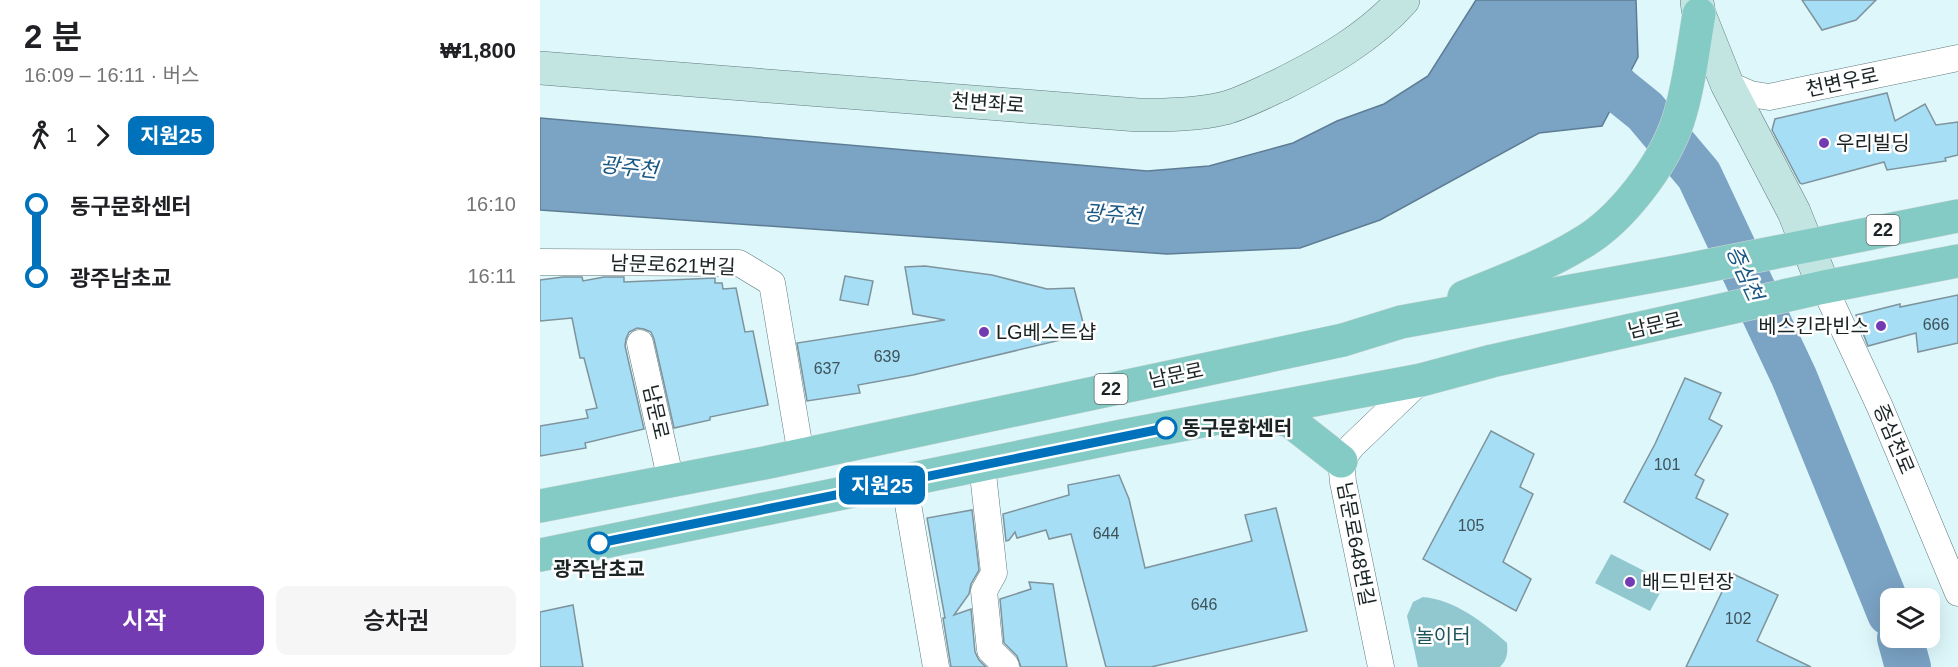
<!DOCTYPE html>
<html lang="ko">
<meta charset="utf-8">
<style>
:root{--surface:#fff;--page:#f6f6f6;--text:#202124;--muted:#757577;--accent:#733bb2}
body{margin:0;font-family:Helvetica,"Noto Sans KR",sans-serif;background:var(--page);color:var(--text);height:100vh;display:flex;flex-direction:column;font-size:22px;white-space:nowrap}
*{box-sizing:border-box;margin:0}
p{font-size:20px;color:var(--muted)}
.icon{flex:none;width:33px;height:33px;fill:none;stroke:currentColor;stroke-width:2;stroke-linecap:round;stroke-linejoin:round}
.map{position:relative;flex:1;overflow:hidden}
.drawer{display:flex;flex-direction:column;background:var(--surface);width:540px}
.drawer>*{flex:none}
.badge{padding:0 12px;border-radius:9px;font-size:21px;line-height:39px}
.tools{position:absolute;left:1340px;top:588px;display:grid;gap:12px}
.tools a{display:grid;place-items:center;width:60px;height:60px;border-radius:12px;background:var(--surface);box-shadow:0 6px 24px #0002;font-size:30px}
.map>.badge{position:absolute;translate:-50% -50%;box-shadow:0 0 0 3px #fff}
.legs{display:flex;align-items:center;gap:9px;height:66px;padding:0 24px;font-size:20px}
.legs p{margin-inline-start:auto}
.summary{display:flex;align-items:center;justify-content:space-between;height:102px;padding:0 24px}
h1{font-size:33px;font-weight:600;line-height:45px}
.cta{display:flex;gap:12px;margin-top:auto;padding:12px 24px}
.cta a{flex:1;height:69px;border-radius:12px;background:var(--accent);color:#fff;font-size:24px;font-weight:600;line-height:69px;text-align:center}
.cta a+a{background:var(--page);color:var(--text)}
ul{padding:0 24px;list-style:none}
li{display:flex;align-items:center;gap:21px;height:72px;font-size:22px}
li i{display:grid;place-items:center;width:9px;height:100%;margin:0 8px;background:currentColor}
li i::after{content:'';width:15px;height:15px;margin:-8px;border:4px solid;border-radius:50%;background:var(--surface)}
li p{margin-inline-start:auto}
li:first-child i{background:linear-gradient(#0000 50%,currentColor 0)}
li:last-child i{background:linear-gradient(currentColor 50%,#0000 0)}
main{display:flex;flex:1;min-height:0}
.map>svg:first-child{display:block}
.green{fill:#91c8d0}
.water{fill:#7ba3c4;stroke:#5e7d94;stroke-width:1.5}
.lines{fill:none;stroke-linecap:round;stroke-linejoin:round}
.river{stroke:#7ba3c4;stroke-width:46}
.building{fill:#a6def5;stroke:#7e939c;stroke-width:1.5}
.street-casing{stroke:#637a7d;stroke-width:27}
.secondary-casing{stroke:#637a7d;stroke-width:34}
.primary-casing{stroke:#d6d8d8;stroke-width:34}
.street{stroke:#fff;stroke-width:26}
.secondary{stroke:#c2e5e2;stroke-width:33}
.primary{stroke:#85cbc5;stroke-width:33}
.line-1-casing{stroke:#fff;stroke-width:14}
.line-1{stroke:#0072bc;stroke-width:9}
.poi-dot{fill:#733bb2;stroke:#fefefe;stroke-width:2}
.stop-1-dot{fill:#fff;stroke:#0072bc;stroke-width:3}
.labels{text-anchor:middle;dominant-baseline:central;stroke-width:5;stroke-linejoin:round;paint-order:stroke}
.number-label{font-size:16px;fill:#3e5259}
.shield{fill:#fefefe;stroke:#5f6566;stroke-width:1.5}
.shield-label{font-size:18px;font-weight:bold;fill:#1b2425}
.street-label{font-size:20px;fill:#1b2425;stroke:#fefefe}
.poi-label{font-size:20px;fill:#1b2425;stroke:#fefefe;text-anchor:start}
.stop-label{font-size:20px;font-weight:bold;fill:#1b2425;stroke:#fefefe;text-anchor:start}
.park-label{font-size:20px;fill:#1e555b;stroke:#fefefe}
.water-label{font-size:21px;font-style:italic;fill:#195784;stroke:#fefefe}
</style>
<main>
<section class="drawer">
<div class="summary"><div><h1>2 분</h1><p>16:09 – 16:11 · 버스</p></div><b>₩1,800</b></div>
<div class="legs"><svg class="icon" aria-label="walk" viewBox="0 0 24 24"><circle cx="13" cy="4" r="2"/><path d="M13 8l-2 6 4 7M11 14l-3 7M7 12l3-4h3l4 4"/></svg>1<svg class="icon" aria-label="forward" viewBox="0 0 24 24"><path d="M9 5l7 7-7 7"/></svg><b class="badge" style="background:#0072bc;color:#fff">지원25</b></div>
<ul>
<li><i style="color:#0072bc"></i><b>동구문화센터</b><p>16:10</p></li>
<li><i style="color:#0072bc"></i><b>광주남초교</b><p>16:11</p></li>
</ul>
<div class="cta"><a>시작</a><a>승차권</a></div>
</section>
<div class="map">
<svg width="1418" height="667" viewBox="0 0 1418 667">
<rect width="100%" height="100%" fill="#ddf7fa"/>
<g class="green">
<path d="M 1071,554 L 1126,582 L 1110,611 L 1055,583 Z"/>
<path d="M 883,597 C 915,600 943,622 967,643 C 968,653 967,660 960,667 L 878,667 L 867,616 L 873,602 Z"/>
</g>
<path class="water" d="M 936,0 L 1096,0 L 1098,57 L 1062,126 L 999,133 L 840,220 L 760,248 L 627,254 L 0,210 L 0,118 L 607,171 L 669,166 L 753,143 L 797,121 L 844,104 L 888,76 Z"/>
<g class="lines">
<g class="river">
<path d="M 1047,40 L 1055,65 L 1079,90 L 1105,111 L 1159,175 L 1254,377 L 1350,613"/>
<path d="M 1360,638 L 1368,667"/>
</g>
</g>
<g class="building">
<path d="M 1262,0 L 1336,0 L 1316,20 L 1282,30 Z"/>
<path d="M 1347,93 L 1355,121 L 1385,104 L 1396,125 L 1418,122 L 1418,155 L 1405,158 L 1406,161 L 1347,170 L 1344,162 L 1262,184 L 1260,183 L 1232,130 L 1235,119 Z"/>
<path d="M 385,266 L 452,275 L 507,289 L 534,288 L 546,334 L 373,375 L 318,385 L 320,393 L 267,401 L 257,343 L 405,320 L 373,314 L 365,267 Z"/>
<path d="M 305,276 L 333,281 L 328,305 L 300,300 Z"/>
<path d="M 23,277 L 42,277 L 43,281 L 64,277 L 84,277 L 84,282 L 175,278 L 175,283 L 182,283 L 183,289 L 196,288 L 205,332 L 213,331 L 228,405 L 170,417 L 170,420 L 134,428 L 114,339 L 111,332 L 104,329 L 97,328 L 89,332 L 86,339 L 85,346 L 104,429 L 45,443 L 46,448 L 0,456 L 0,426 L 48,418 L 46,410 L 57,408 L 44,358 L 40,358 L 32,318 L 0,321 L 0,280 Z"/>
<path d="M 1418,295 L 1418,343 L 1378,352 L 1376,333 L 1328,346 L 1316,315 L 1360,304 L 1360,307 Z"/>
<path d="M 1145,378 L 1181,393 L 1169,419 L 1182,426 L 1155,475 L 1164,480 L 1156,498 L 1188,514 L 1170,550 L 1084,502 L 1115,444 Z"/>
<path d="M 951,431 L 994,454 L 980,487 L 993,494 L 963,562 L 991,579 L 976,611 L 883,559 Z"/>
<path d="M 579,475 L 589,499 L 605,568 L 712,541 L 705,515 L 736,508 L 767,631 L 611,667 L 566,667 L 531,534 L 509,539 L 506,530 L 477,538 L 475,532 L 469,540 L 466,541 L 463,514 L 529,495 L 528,485 Z"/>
<path d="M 432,510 L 439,570 L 431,584 L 429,594 L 414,615 L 431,609 L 435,652 L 439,660 L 446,667 L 411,667 L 403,618 L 405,618 L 387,518 Z"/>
<path d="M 1191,573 L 1238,595 L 1217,641 L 1271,667 L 1146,667 Z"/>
<path d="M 489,582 L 513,584 L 527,667 L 481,667 L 477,656 L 464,643 L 460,599 L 491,589 Z"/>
<path d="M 33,605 L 43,667 L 0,667 L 0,612 Z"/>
</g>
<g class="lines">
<g class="street-casing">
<g id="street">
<path d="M 1187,84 L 1210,94 L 1229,97 L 1418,58"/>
<path d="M 0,262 L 199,263 L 232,283 L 261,455"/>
<path d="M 1284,287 L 1340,407 L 1418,593"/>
<path d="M 100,343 L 131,481"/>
<path d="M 442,465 L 454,573 L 444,591 L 450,650 L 466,666"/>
<path d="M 364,481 L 396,667"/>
<path d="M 841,667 L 803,482 L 801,461 L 812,446 L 881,380"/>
</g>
</g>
<g class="secondary-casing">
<g id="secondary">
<path d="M 1157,2 L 1159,14 L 1187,84 L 1254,212 L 1284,287"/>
<path d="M 0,68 L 598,115 C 627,115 657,115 685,108 C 703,103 722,93 740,85 C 786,62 829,38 863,0"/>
</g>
</g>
<g class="primary-casing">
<g id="primary">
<path d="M 924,297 C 963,281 1004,266 1040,244 C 1081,221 1123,165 1138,121 C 1149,87 1153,49 1159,14"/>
<path d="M 717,412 L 750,421 L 801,461"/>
<path d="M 0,506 L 229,462 L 696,363 L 803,340 L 861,322 L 1141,271 L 1418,216"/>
<path d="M 0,555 L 582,436 L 881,380 L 952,361 L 1154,316 L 1284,287 L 1418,261"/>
</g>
</g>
<use href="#street" class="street"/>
<use href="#secondary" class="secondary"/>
<use href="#primary" class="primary"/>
</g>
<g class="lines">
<g class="line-1-casing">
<path id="line-1" d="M 59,543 L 626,428"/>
</g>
<use href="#line-1" class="line-1"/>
</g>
<g class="poi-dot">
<circle cx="1284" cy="143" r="6"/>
<circle cx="1341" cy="326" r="6"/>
<circle cx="444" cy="332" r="6"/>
<circle cx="1090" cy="582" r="6"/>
</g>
<g class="stop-1-dot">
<circle cx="626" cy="428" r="10"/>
<circle cx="59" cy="543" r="10"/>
</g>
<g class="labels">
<g class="number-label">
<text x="1396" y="324">666</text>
<text x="347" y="356">639</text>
<text x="287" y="368">637</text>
<text x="1127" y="464">101</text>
<text x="931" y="525">105</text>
<text x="566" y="533">644</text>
<text x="664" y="604">646</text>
<text x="1198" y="618">102</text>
</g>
<g class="shield">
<rect x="1326.5" y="215" width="33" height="30" rx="4.5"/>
<rect x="554.5" y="374" width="33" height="30" rx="4.5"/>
</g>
<g class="shield-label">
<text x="1343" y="230">22</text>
<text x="571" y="389">22</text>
</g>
<g class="street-label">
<text transform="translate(1302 82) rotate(-12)">천변우로</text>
<text transform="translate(448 103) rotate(4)">천변좌로</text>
<text transform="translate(133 265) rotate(2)">남문로621번길</text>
<text transform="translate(1115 325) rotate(-13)">남문로</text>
<text transform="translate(636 375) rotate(-12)">남문로</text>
<text transform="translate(116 412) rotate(77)">남문로</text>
<text transform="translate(1354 439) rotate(67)">증심천로</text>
<text transform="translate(816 544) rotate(79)">남문로648번길</text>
</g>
<g class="poi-label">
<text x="1296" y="143">우리빌딩</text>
<text x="1329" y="326" text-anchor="end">베스킨라빈스</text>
<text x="456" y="332">LG베스트샵</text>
<text x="1102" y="582">배드민턴장</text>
</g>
<g class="stop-label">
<text x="642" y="428">동구문화센터</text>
<text x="59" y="569" text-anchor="middle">광주남초교</text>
</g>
<g class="park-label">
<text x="903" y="636">놀이터</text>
</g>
<g class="water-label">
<text transform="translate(89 167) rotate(6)">광주천</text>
<text transform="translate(573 214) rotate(4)">광주천</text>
<text transform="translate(1205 273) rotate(65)">증심천</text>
</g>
</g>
</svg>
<div class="tools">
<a><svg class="icon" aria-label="layers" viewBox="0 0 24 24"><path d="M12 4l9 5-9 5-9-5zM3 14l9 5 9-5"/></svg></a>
</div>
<b class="badge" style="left:342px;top:485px;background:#0072bc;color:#fff">지원25</b>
</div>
</main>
